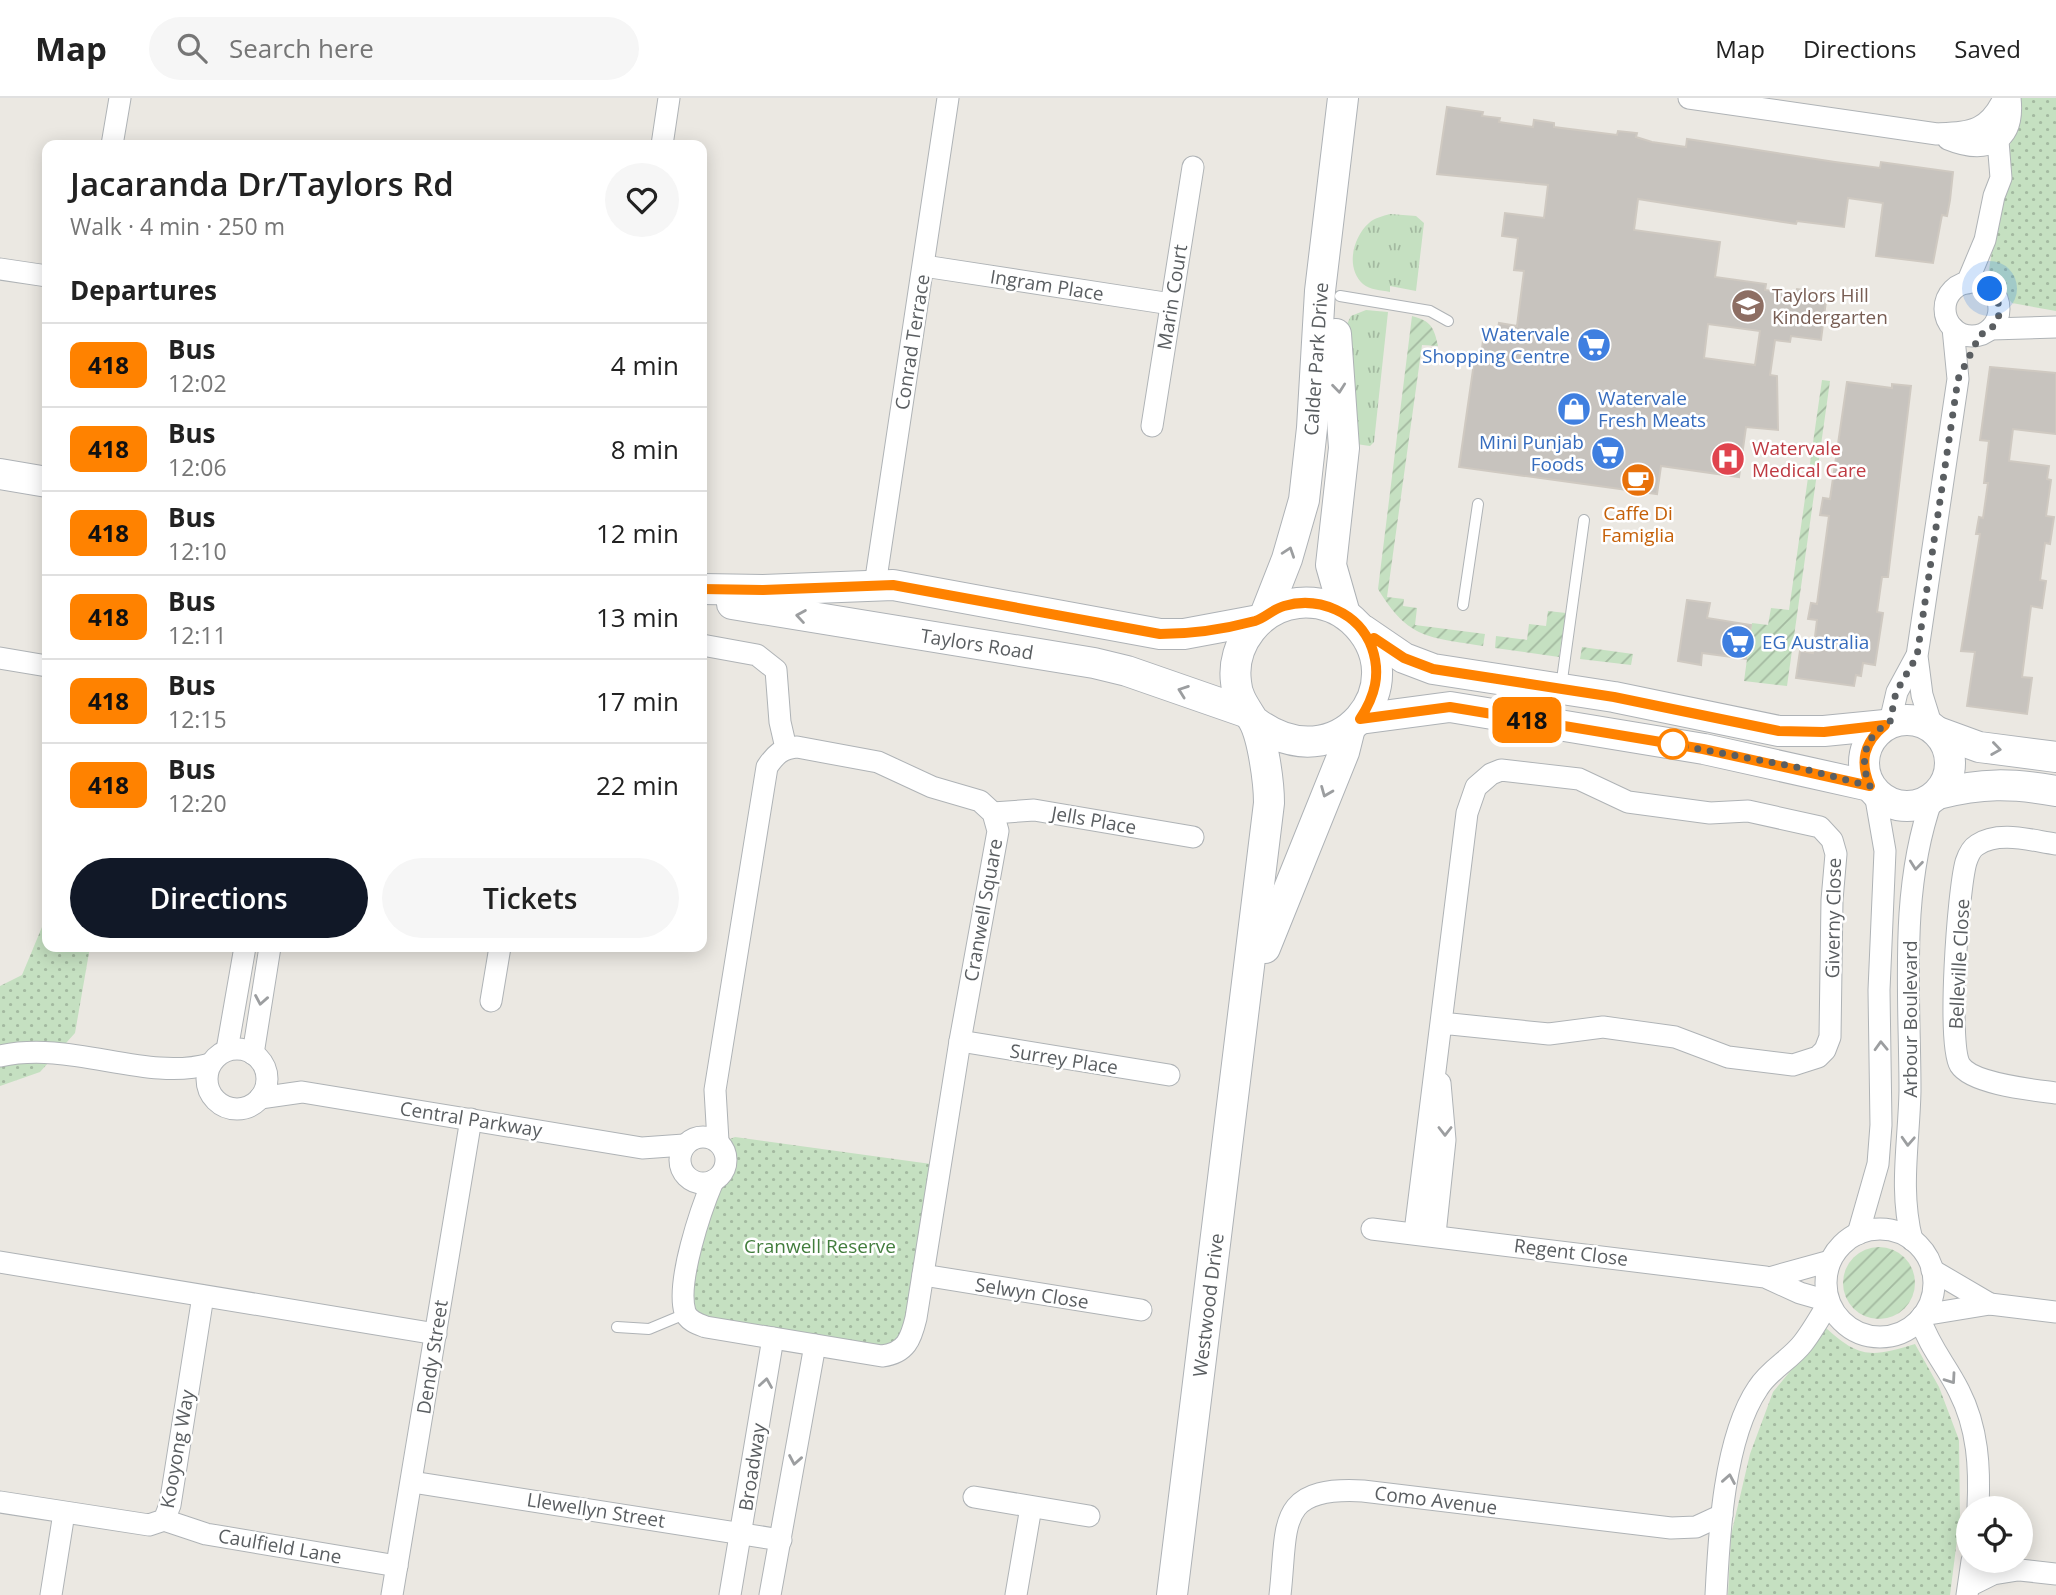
<!DOCTYPE html>
<meta charset="utf-8">
<style>
:root{--surface:#fff;--page:#f6f6f6;--text:#222;--muted:#767676;--line:#e0e0e0;--accent:#111827}
body{margin:0;font-family:"Open Sans",sans-serif;background:var(--page);color:var(--text);height:100vh;display:flex;flex-direction:column;font-size:26px;white-space:nowrap}
*{box-sizing:border-box;margin:0}
p{font-size:23px;color:var(--muted)}
.icon{flex:none;width:38px;height:38px;fill:none;stroke:currentColor;stroke-width:2;stroke-linecap:round;stroke-linejoin:round}
.map{position:relative;flex:1;overflow:hidden}
.sheet{position:absolute;left:42px;top:42px;width:665px;height:812px;display:flex;flex-direction:column;background:var(--surface);border-radius:14px;box-shadow:0 4px 18px #0003}
.sheet>*{flex:none}
.badge{padding:0 14px;border-radius:10px;font-size:24px;line-height:46px}
.tools{position:absolute;left:1956px;top:1398px;display:grid;gap:14px}
.tools a{display:grid;place-items:center;width:77px;height:77px;border-radius:50%;background:var(--surface);box-shadow:0 4px 18px #0003;font-size:35px}
.you{position:absolute;width:35px;height:35px;margin:-18px;border:5px solid #fff;border-radius:50%;background:#1a73e8;box-shadow:0 0 0 10px #1a73e833}
.map>.badge{position:absolute;translate:-50% -50%;box-shadow:0 0 0 4px #fff}
h2{padding:0 28px;font-size:26px;line-height:63px}
.round{display:grid;place-items:center;flex:none;width:74px;height:74px;border-radius:37px;background:var(--page)}
.head{display:flex;align-items:center;justify-content:space-between;height:119px;padding:0 28px}
h1{font-size:33px;font-weight:600;line-height:52px}
.primary-button{display:flex;gap:14px;margin-top:auto;padding:14px 28px}
.primary-button a{flex:1;height:80px;border-radius:42px;background:var(--accent);color:#fff;font-size:28px;font-weight:600;line-height:80px;text-align:center}
.primary-button a+a{background:var(--page);color:var(--text)}
ul{padding:0;list-style:none}
li{display:flex;align-items:center;gap:21px;height:84px;padding:0 28px;border-top:2px solid var(--line)}
li div{flex:1}
li b{display:block;font-size:26px}
li em{font-style:normal}
li .badge{min-width:77px;font-weight:700;text-align:center}
header{display:flex;align-items:center;gap:42px;box-sizing:border-box;height:98px;padding:0 35px;background:var(--surface);border-bottom:2px solid var(--line)}
header strong{font-size:33px}
nav{display:flex;gap:38px;margin-inline-start:auto;font-size:24px}
.search{width:490px;height:63px;background:var(--page);display:flex;align-items:center;gap:18px;box-sizing:border-box;padding:0 24px;border-radius:38px;color:var(--muted);font-size:26px}
.map>svg:first-child{display:block}
.grass{fill:url(#grass-tufts)}
.park{fill:url(#park-dots)}
.garden{fill:url(#garden-furrows)}
.building{fill:#c7c3be;stroke:#cfc9c1;stroke-width:2;fill-rule:evenodd}
.lines{fill:none;stroke-linecap:round;stroke-linejoin:round}
.lane-casing{stroke:#afb3b6;stroke-width:12}
.street-casing{stroke:#afb3b6;stroke-width:23}
.secondary-casing{stroke:#aeb2b6;stroke-width:32}
.lane{stroke:#fff;stroke-width:10}
.street{stroke:#fff;stroke-width:21}
.secondary{stroke:#fff;stroke-width:30}
.oneway{stroke:#9c9ea0}
.line-casing{stroke:#fff;stroke-width:16}
.line{stroke:#ff8200;stroke-width:10}
.walk{stroke:#5a5e61;stroke-width:7;stroke-dasharray:0 12.6}
.stop-dot{fill:#fff;stroke:#ff8200;stroke-width:3.5}
.labels{text-anchor:middle;dominant-baseline:central;stroke-width:5;stroke-linejoin:round;paint-order:stroke}
.street-label{font-size:19px;fill:#5a5e61;stroke:#fff}
.education-label{font-size:19px;fill:#785e54;stroke:#fff;text-anchor:start}
.shop-label{font-size:19px;fill:#366cbe;stroke:#fff;text-anchor:end}
.health-label{font-size:19px;fill:#be3a42;stroke:#fff;text-anchor:start}
.food-label{font-size:19px;fill:#c56008;stroke:#fff}
.park-label{font-size:19px;fill:#427d3d;stroke:#fff}
</style>
<header>
<strong>Map</strong>
<div class="search"><svg class="icon" aria-label="search" viewBox="0 0 24 24"><circle cx="10" cy="10" r="6"/><path d="M15 15l6 6"/></svg>Search here</div>
<nav><a>Map</a><a>Directions</a><a>Saved</a></nav>
</header>
<div class="map">
<svg width="2056" height="1497" viewBox="0 0 2056 1497">
<defs>
<pattern id="grass-tufts" width="24" height="20" patternUnits="userSpaceOnUse" patternTransform="scale(1.75)"><rect width="24" height="20" fill="#c5e0c1"/><path d="M3 7l-1-3M5 7V3M7 7l1-3M15 17l-1-3M17 17v-4M19 17l1-3" fill="none" stroke="#a3b9a0"/></pattern>
<pattern id="park-dots" width="8" height="8" patternUnits="userSpaceOnUse" patternTransform="scale(1.75)"><rect width="8" height="8" fill="#c5e0c1"/><path d="M2 2h.1M6 6h.1" fill="none" stroke="#a3b9a0" stroke-width="1.8" stroke-linecap="round"/></pattern>
<pattern id="garden-furrows" width="10" height="10" patternUnits="userSpaceOnUse" patternTransform="scale(1.75)"><rect width="10" height="10" fill="#c5e0c1"/><path d="M-1 1l2-2M0 10L10 0M9 11l2-2" fill="none" stroke="#a3b9a0"/></pattern>
</defs>
<rect width="100%" height="100%" fill="#ebe8e2"/>
<g class="grass">
<path d="M 1390,116 L 1416,118 L 1424,125 L 1416,193 L 1390,188 L 1390,194 C 1381,192 1370,192 1363,186 C 1345,170 1353,139 1369,125 C 1374,120 1383,118 1390,116 Z"/>
<path d="M 1366,212 L 1388,214 L 1374,344 L 1370,348 L 1356,346 L 1344,232 L 1351,218 Z"/>
</g>
<g class="park">
<path d="M 2018,0 L 2056,0 L 2056,213 L 2012,205 L 1988,177 Z"/>
<path d="M 47,817 L 47,849 L 90,849 L 75,935 L 40,974 L 0,988 L 0,888 L 22,877 Z"/>
<path d="M 735,1039 L 931,1066 L 905,1232 L 894,1249 L 696,1218 C 695,1214 692,1208 691,1203 C 691,1191 704,1121 708,1110 C 720,1083 748,1077 725,1043 Z"/>
<path d="M 1826,1230 C 1860,1261 1872,1259 1915,1246 L 1939,1289 L 1959,1342 L 1960,1418 L 1950,1497 L 1728,1497 L 1731,1437 L 1750,1356 L 1773,1294 Z"/>
</g>
<g class="garden">
<path d="M 1412,218 C 1431,223 1434,229 1438,248 L 1422,247 L 1387,499 L 1404,501 L 1403,508 L 1417,510 L 1415,527 L 1485,536 L 1483,548 C 1429,539 1409,542 1378,491 Z"/>
<path d="M 1822,282 L 1830,283 L 1787,588 L 1744,583 L 1752,525 L 1768,527 L 1771,510 L 1789,512 Z"/>
<path d="M 1548,513 L 1566,515 L 1559,559 L 1495,550 L 1496,538 L 1527,542 L 1529,526 L 1546,528 Z"/>
<path d="M 1582,549 L 1633,556 L 1631,567 L 1580,561 Z"/>
<circle cx="1879" cy="1185" r="36"/>
</g>
<g class="building">
<path d="M 1447,9 L 1483,14 L 1482,18 L 1500,20 L 1499,24 L 1533,29 L 1534,22 L 1554,25 L 1554,29 L 1617,37 L 1618,33 L 1637,35 L 1636,39 L 1652,44 L 1686,49 L 1687,41 L 1835,64 L 1880,70 L 1881,64 L 1953,74 L 1950,102 L 1947,118 L 1942,117 L 1933,165 L 1876,158 L 1883,105 L 1848,100 L 1844,129 L 1797,123 L 1796,126 L 1638,101 L 1634,132 L 1720,144 L 1715,179 L 1766,186 L 1765,192 L 1796,196 L 1797,191 L 1827,195 L 1821,242 L 1791,238 L 1790,244 L 1775,242 L 1770,277 L 1777,278 L 1778,332 L 1746,329 L 1739,379 L 1661,368 L 1657,396 L 1459,369 L 1475,258 L 1481,259 L 1484,234 L 1497,236 L 1499,225 L 1517,228 L 1524,173 L 1514,172 L 1518,140 L 1502,138 L 1505,115 L 1544,120 L 1548,87 L 1437,76 ZM 1708,226 L 1760,233 L 1755,267 L 1704,260 Z"/>
<path d="M 1990,269 L 2056,275 L 2056,336 L 2013,331 L 2009,363 L 2049,368 L 2047,381 L 2051,382 L 2046,418 L 2054,419 L 2050,446 L 2045,445 L 2040,482 L 2046,483 L 2042,510 L 2031,508 L 2022,579 L 2032,580 L 2027,616 L 1967,608 L 1975,554 L 1961,553 L 1980,436 L 1976,436 L 1979,419 L 1983,420 L 1988,385 L 1984,385 L 1989,343 L 1980,342 Z"/>
<path d="M 1847,284 L 1892,290 L 1892,286 L 1911,288 L 1888,479 L 1882,479 L 1877,514 L 1883,515 L 1875,567 L 1863,565 L 1861,578 L 1856,577 L 1854,588 L 1796,580 L 1800,553 L 1813,555 L 1817,522 L 1808,521 L 1811,505 L 1817,506 L 1829,418 L 1820,417 L 1823,400 L 1830,401 Z"/>
<path d="M 1687,502 L 1710,505 L 1707,520 L 1751,527 L 1746,561 L 1702,555 L 1701,567 L 1678,563 Z"/>
</g>
<g class="lines">
<g class="lane-casing">
<g id="lane">
<path d="M 1340,198 L 1430,213 L 1448,223"/>
<path d="M 1463,507 L 1478,406"/>
<path d="M 1561,589 L 1584,422"/>
<path d="M 617,1229 L 649,1231 L 685,1216"/>
</g>
</g>
<g class="street-casing">
<g id="street">
<path d="M 1689,0 L 1937,36 C 1971,34 1988,34 2004,0"/>
<path d="M 1948,41 C 1987,57 2015,44 2010,0"/>
<path d="M 112,47 L 120,0"/>
<path d="M 662,47 L 669,0"/>
<path d="M 924,168 L 1171,206"/>
<path d="M 0,171 L 47,178"/>
<circle cx="1972" cy="211" r="27"/>
<path d="M 1967,185 L 1985,142 L 1994,98 L 2001,80 L 1998,43 L 1986,27"/>
<path d="M 1991,231 L 2056,229"/>
<path d="M 1152,328 L 1193,69"/>
<path d="M 875,487 L 948,0"/>
<path d="M 702,547 L 757,557 L 776,572 L 780,624 L 786,650"/>
<path d="M 0,560 L 47,568"/>
<path d="M 1890,624 L 1897,594 L 1916,559"/>
<path d="M 1932,629 L 1922,597 L 1917,558 L 1958,281 L 1953,230"/>
<path d="M 993,715 L 1034,712 L 1193,739"/>
<path d="M 2056,746 C 2033,743 1999,732 1977,747 C 1972,750 1968,758 1966,764 C 1958,793 1947,945 1960,967 C 1972,986 2034,992 2056,995"/>
<path d="M 491,903 L 500,849"/>
<path d="M 960,943 L 1169,977"/>
<circle cx="237" cy="981" r="30"/>
<path d="M 227,952 L 245,849"/>
<path d="M 253,956 L 270,849"/>
<path d="M 0,958 C 72,942 145,984 210,966"/>
<path d="M 260,1000 L 302,994 L 642,1050 L 684,1047"/>
<circle cx="703" cy="1062" r="23"/>
<path d="M 713,1083 C 701,1111 676,1184 685,1214 C 688,1223 698,1226 706,1229 L 882,1258 C 906,1255 911,1241 916,1220 L 960,943 L 998,733 L 993,715 L 980,703 L 932,689 L 878,664 L 797,649 C 782,650 775,657 767,669 L 715,992 L 718,1043"/>
<path d="M 1372,1131 L 1765,1179 L 1800,1195 L 1828,1203"/>
<circle cx="1880" cy="1185" r="54"/>
<path d="M 1415,1134 L 1467,715 L 1476,689 L 1491,676 L 1501,672 L 1579,681 L 1628,704 L 1710,715 L 1748,713 L 1820,729 L 1832,742 L 1836,756 L 1832,802 L 1830,939 L 1825,952 L 1818,959 L 1793,967 L 1728,959 L 1675,939 L 1603,929 L 1549,936 L 1441,925"/>
<path d="M 1435,1136 L 1445,1042 L 1440,985"/>
<path d="M 1858,1136 L 1878,1066 L 1881,1027 L 1879,892 L 1885,753 L 1875,695"/>
<path d="M 1912,1142 C 1899,1092 1909,1044 1910,993 C 1910,897 1899,793 1932,701"/>
<path d="M 0,1164 L 436,1236"/>
<path d="M 1932,1172 L 1990,1206"/>
<path d="M 923,1177 L 1141,1212"/>
<path d="M 1769,1180 L 1830,1163"/>
<path d="M 1923,1217 L 1990,1206 L 2056,1214"/>
<path d="M 1920,1221 C 1930,1250 1946,1267 1959,1293 C 1978,1330 1980,1370 1978,1410"/>
<path d="M 412,1384 L 781,1442"/>
<path d="M 974,1399 L 1089,1418"/>
<path d="M 0,1404 L 149,1427 L 164,1422 L 170,1407 L 203,1198"/>
<path d="M 164,1422 L 206,1436 L 397,1468"/>
<path d="M 1997,1463 L 2020,1472 L 2056,1476"/>
<path d="M 1969,1488 L 1993,1476 L 2018,1472"/>
<path d="M 51,1497 L 64,1415"/>
<path d="M 392,1497 L 471,1021"/>
<path d="M 730,1497 L 773,1240"/>
<path d="M 770,1497 L 815,1247"/>
<path d="M 1016,1497 L 1031,1409"/>
<path d="M 1280,1497 C 1288,1427 1275,1388 1363,1393 L 1671,1430 L 1696,1429 L 1722,1417"/>
<path d="M 1716,1497 C 1719,1436 1724,1340 1758,1290 C 1770,1271 1790,1262 1803,1245 C 1813,1232 1821,1218 1829,1204"/>
<path d="M 1967,1497 L 1972,1463"/>
</g>
</g>
<g class="secondary-casing">
<g id="secondary">
<path d="M 1336,236 L 1344,350 L 1331,467 L 1345,516"/>
<path d="M 0,376 L 47,384"/>
<path d="M 702,491 L 763,492 L 893,487 L 1160,536 L 1184,536 L 1259,522"/>
<path d="M 732,506 L 1094,565 L 1127,573 L 1248,615"/>
<path d="M 1265,517 L 1287,461 L 1304,402 L 1312,330 L 1320,193 L 1343,0"/>
<path d="M 1363,532 L 1404,560 L 1433,571 L 1614,599 L 1779,633 L 1824,633 L 1885,627"/>
<path d="M 1360,621 L 1450,609 L 1704,651 L 1870,688"/>
<circle cx="1907" cy="665" r="43"/>
<path d="M 1938,634 L 1979,649 L 2056,659"/>
<path d="M 1938,696 C 1982,685 2011,685 2056,693"/>
<path d="M 1265,850 L 1344,654 L 1350,630"/>
<path d="M 1172,1497 L 1269,705 C 1269,685 1263,639 1253,622 C 1245,609 1237,599 1236,584 C 1231,546 1260,509 1298,505 C 1318,503 1337,509 1352,522 C 1420,584 1337,688 1254,623"/>
</g>
</g>
<use href="#lane" class="lane"/>
<use href="#street" class="street"/>
<use href="#secondary" class="secondary"/>
</g>
<defs><path id="oneway-chevron" d="M-2-3.5L2.5 0L-2 3.5" fill="none" stroke-width="1.6" stroke-linecap="round" stroke-linejoin="round" transform="scale(1.75)"/></defs>
<g class="oneway">
<use href="#oneway-chevron" transform="translate(1339 290) rotate(84)"/>
<use href="#oneway-chevron" transform="translate(1289 454) rotate(-71)"/>
<use href="#oneway-chevron" transform="translate(801 518) rotate(-171)"/>
<use href="#oneway-chevron" transform="translate(1183 593) rotate(-160)"/>
<use href="#oneway-chevron" transform="translate(1996 651) rotate(8)"/>
<use href="#oneway-chevron" transform="translate(1326 694) rotate(112)"/>
<use href="#oneway-chevron" transform="translate(1916 767) rotate(96)"/>
<use href="#oneway-chevron" transform="translate(261 902) rotate(100)"/>
<use href="#oneway-chevron" transform="translate(1881 948) rotate(-92)"/>
<use href="#oneway-chevron" transform="translate(1445 1033) rotate(90)"/>
<use href="#oneway-chevron" transform="translate(1908 1043) rotate(93)"/>
<use href="#oneway-chevron" transform="translate(1951 1281) rotate(55)"/>
<use href="#oneway-chevron" transform="translate(766 1285) rotate(-81)"/>
<use href="#oneway-chevron" transform="translate(795 1362) rotate(100)"/>
<use href="#oneway-chevron" transform="translate(1729 1381) rotate(-80)"/>
</g>
<g class="lines">
<g class="line-casing">
<path id="line" d="M 702,491 L 763,492 L 893,487 L 1160,536 C 1191,536 1225,531 1255,523 C 1265,520 1273,511 1284,508 C 1318,498 1359,514 1372,550 C 1381,576 1375,598 1360,621 L 1450,609 L 1703,651 L 1870,688 C 1859,663 1864,644 1885,627 L 1824,634 L 1779,633 L 1614,599 L 1433,571 L 1404,560 L 1374,540"/>
</g>
<use href="#line" class="line"/>
<path class="walk" d="M 1673,646 L 1796,669 L 1870,688 C 1859,663 1864,638 1890,624 L 1896,594 L 1917,558 L 1958,281 L 1980,237 L 1992,230 L 1999,217 L 1998,203 L 1990,191"/>
</g>
<defs>
<g id="school-disc" transform="scale(1.75)"><circle r="9.5" fill="#8d6e63" stroke="#fff"/><path d="M0-5L7-2L0 1L-7-2ZM-4 1L0 2.5L4 1V4Q0 6-4 4Z" fill="#fff"/></g>
<g id="supermarket-disc" transform="scale(1.75)"><circle r="9.5" fill="#3f7fe0" stroke="#fff"/><path d="M-6-5.5h2.5l.6 2H6L4.5 2H-2.5L-4.4-4H-6ZM-1.5 3.2a1.3 1.3 0 1 0 .1 0ZM3 3.2a1.3 1.3 0 1 0 .1 0Z" fill="#fff"/></g>
<g id="shop-disc" transform="scale(1.75)"><circle r="9.5" fill="#3f7fe0" stroke="#fff"/><path d="M-5-2.5h2.3a2.7 3.5 0 0 1 5.4 0H5L5.5 6h-11ZM-1.5-2.5h3a1.5 2.3 0 0 0-3 0Z" fill="#fff"/></g>
<g id="hospital-disc" transform="scale(1.75)"><circle r="9.5" fill="#e0444e" stroke="#fff"/><path d="M-5-5h3v3.5h4V-5h3V5h-3V1.5h-4V5h-3Z" fill="#fff"/></g>
<g id="cafe-disc" transform="scale(1.75)"><circle r="9.5" fill="#e8710a" stroke="#fff"/><path d="M-5.5-4.5H6V0H3Q3 3.5 0 3.5H-2.5Q-5.5 3.5-5.5 0ZM3-3.2v2h1.7v-2ZM-6 4.5H4V6H-6Z" fill="#fff"/></g>
</defs>
<g fill-rule="evenodd">
<use href="#school-disc" x="1748" y="208"/>
<use href="#supermarket-disc" x="1594" y="247"/>
<use href="#shop-disc" x="1574" y="311"/>
<use href="#supermarket-disc" x="1608" y="355"/>
<use href="#hospital-disc" x="1728" y="361"/>
<use href="#cafe-disc" x="1638" y="382"/>
<use href="#supermarket-disc" x="1738" y="544"/>
</g>
<circle class="stop-dot" cx="1673" cy="646" r="14"/>
<g class="labels">
<g class="street-label">
<text transform="translate(1047 187) rotate(9)">Ingram Place</text>
<text transform="translate(1172 199) rotate(-81)">Marin Court</text>
<text transform="translate(912 244) rotate(-81)">Conrad Terrace</text>
<text transform="translate(1316 261) rotate(-86)">Calder Park Drive</text>
<text transform="translate(977 546) rotate(9)">Taylors Road</text>
<text transform="translate(1094 722) rotate(10)">Jells Place</text>
<text transform="translate(983 812) rotate(-80)">Cranwell Square</text>
<text transform="translate(1833 820) rotate(-89)">Giverny Close</text>
<text transform="translate(1959 866) rotate(-87)">Belleville Close</text>
<text transform="translate(1910 921) rotate(-90)">Arbour Boulevard</text>
<text transform="translate(1064 961) rotate(9)">Surrey Place</text>
<text transform="translate(471 1021) rotate(9)">Central Parkway</text>
<text transform="translate(1571 1154) rotate(7)">Regent Close</text>
<text transform="translate(1032 1195) rotate(9)">Selwyn Close</text>
<text transform="translate(1208 1207) rotate(-83)">Westwood Drive</text>
<text transform="translate(432 1259) rotate(-81)">Dendy Street</text>
<text transform="translate(177 1351) rotate(-80)">Kooyong Way</text>
<text transform="translate(752 1369) rotate(-81)">Broadway</text>
<text transform="translate(1436 1402) rotate(7)">Como Avenue</text>
<text transform="translate(596 1412) rotate(9)">Llewellyn Street</text>
<text transform="translate(280 1448) rotate(10)">Caulfield Lane</text>
</g>
<g class="education-label">
<text x="1772" y="197">Taylors Hill<tspan x="1772" dy="22">Kindergarten</tspan></text>
</g>
<g class="shop-label">
<text x="1570" y="236">Watervale<tspan x="1570" dy="22">Shopping Centre</tspan></text>
<text x="1598" y="300" text-anchor="start">Watervale<tspan x="1598" dy="22">Fresh Meats</tspan></text>
<text x="1584" y="344">Mini Punjab<tspan x="1584" dy="22">Foods</tspan></text>
<text x="1762" y="544" text-anchor="start">EG Australia</text>
</g>
<g class="health-label">
<text x="1752" y="350">Watervale<tspan x="1752" dy="22">Medical Care</tspan></text>
</g>
<g class="food-label">
<text x="1638" y="415">Caffe Di<tspan x="1638" dy="22">Famiglia</tspan></text>
</g>
<g class="park-label">
<text x="820" y="1148">Cranwell Reserve</text>
</g>
</g>
</svg>
<div class="tools">
<a><svg class="icon" aria-label="locate" viewBox="0 0 24 24"><circle cx="12" cy="12" r="6"/><path d="M12 2v4M12 18v4M2 12h4M18 12h4"/></svg></a>
</div>
<div class="you" style="left:1990px;top:191px"></div>
<b class="badge" style="left:1527px;top:622px;background:#ff8200;color:#111">418</b>
<section class="sheet">
<div class="head"><div><h1>Jacaranda Dr/Taylors Rd</h1><p>Walk · 4 min · 250 m</p></div><a class="round"><svg class="icon" aria-label="heart" viewBox="0 0 24 24"><path d="M12 20l-8-8c-3-5 5-10 8-4 3-6 11-1 8 4z"/></svg></a></div>
<h2>Departures</h2>
<ul>
<li><span class="badge" style="background:#ff8200;color:#111">418</span><div><b>Bus</b><p>12:02</p></div><em>4 min</em></li>
<li><span class="badge" style="background:#ff8200;color:#111">418</span><div><b>Bus</b><p>12:06</p></div><em>8 min</em></li>
<li><span class="badge" style="background:#ff8200;color:#111">418</span><div><b>Bus</b><p>12:10</p></div><em>12 min</em></li>
<li><span class="badge" style="background:#ff8200;color:#111">418</span><div><b>Bus</b><p>12:11</p></div><em>13 min</em></li>
<li><span class="badge" style="background:#ff8200;color:#111">418</span><div><b>Bus</b><p>12:15</p></div><em>17 min</em></li>
<li><span class="badge" style="background:#ff8200;color:#111">418</span><div><b>Bus</b><p>12:20</p></div><em>22 min</em></li>
</ul>
<div class="primary-button"><a>Directions</a><a>Tickets</a></div>
</section>
</div>
